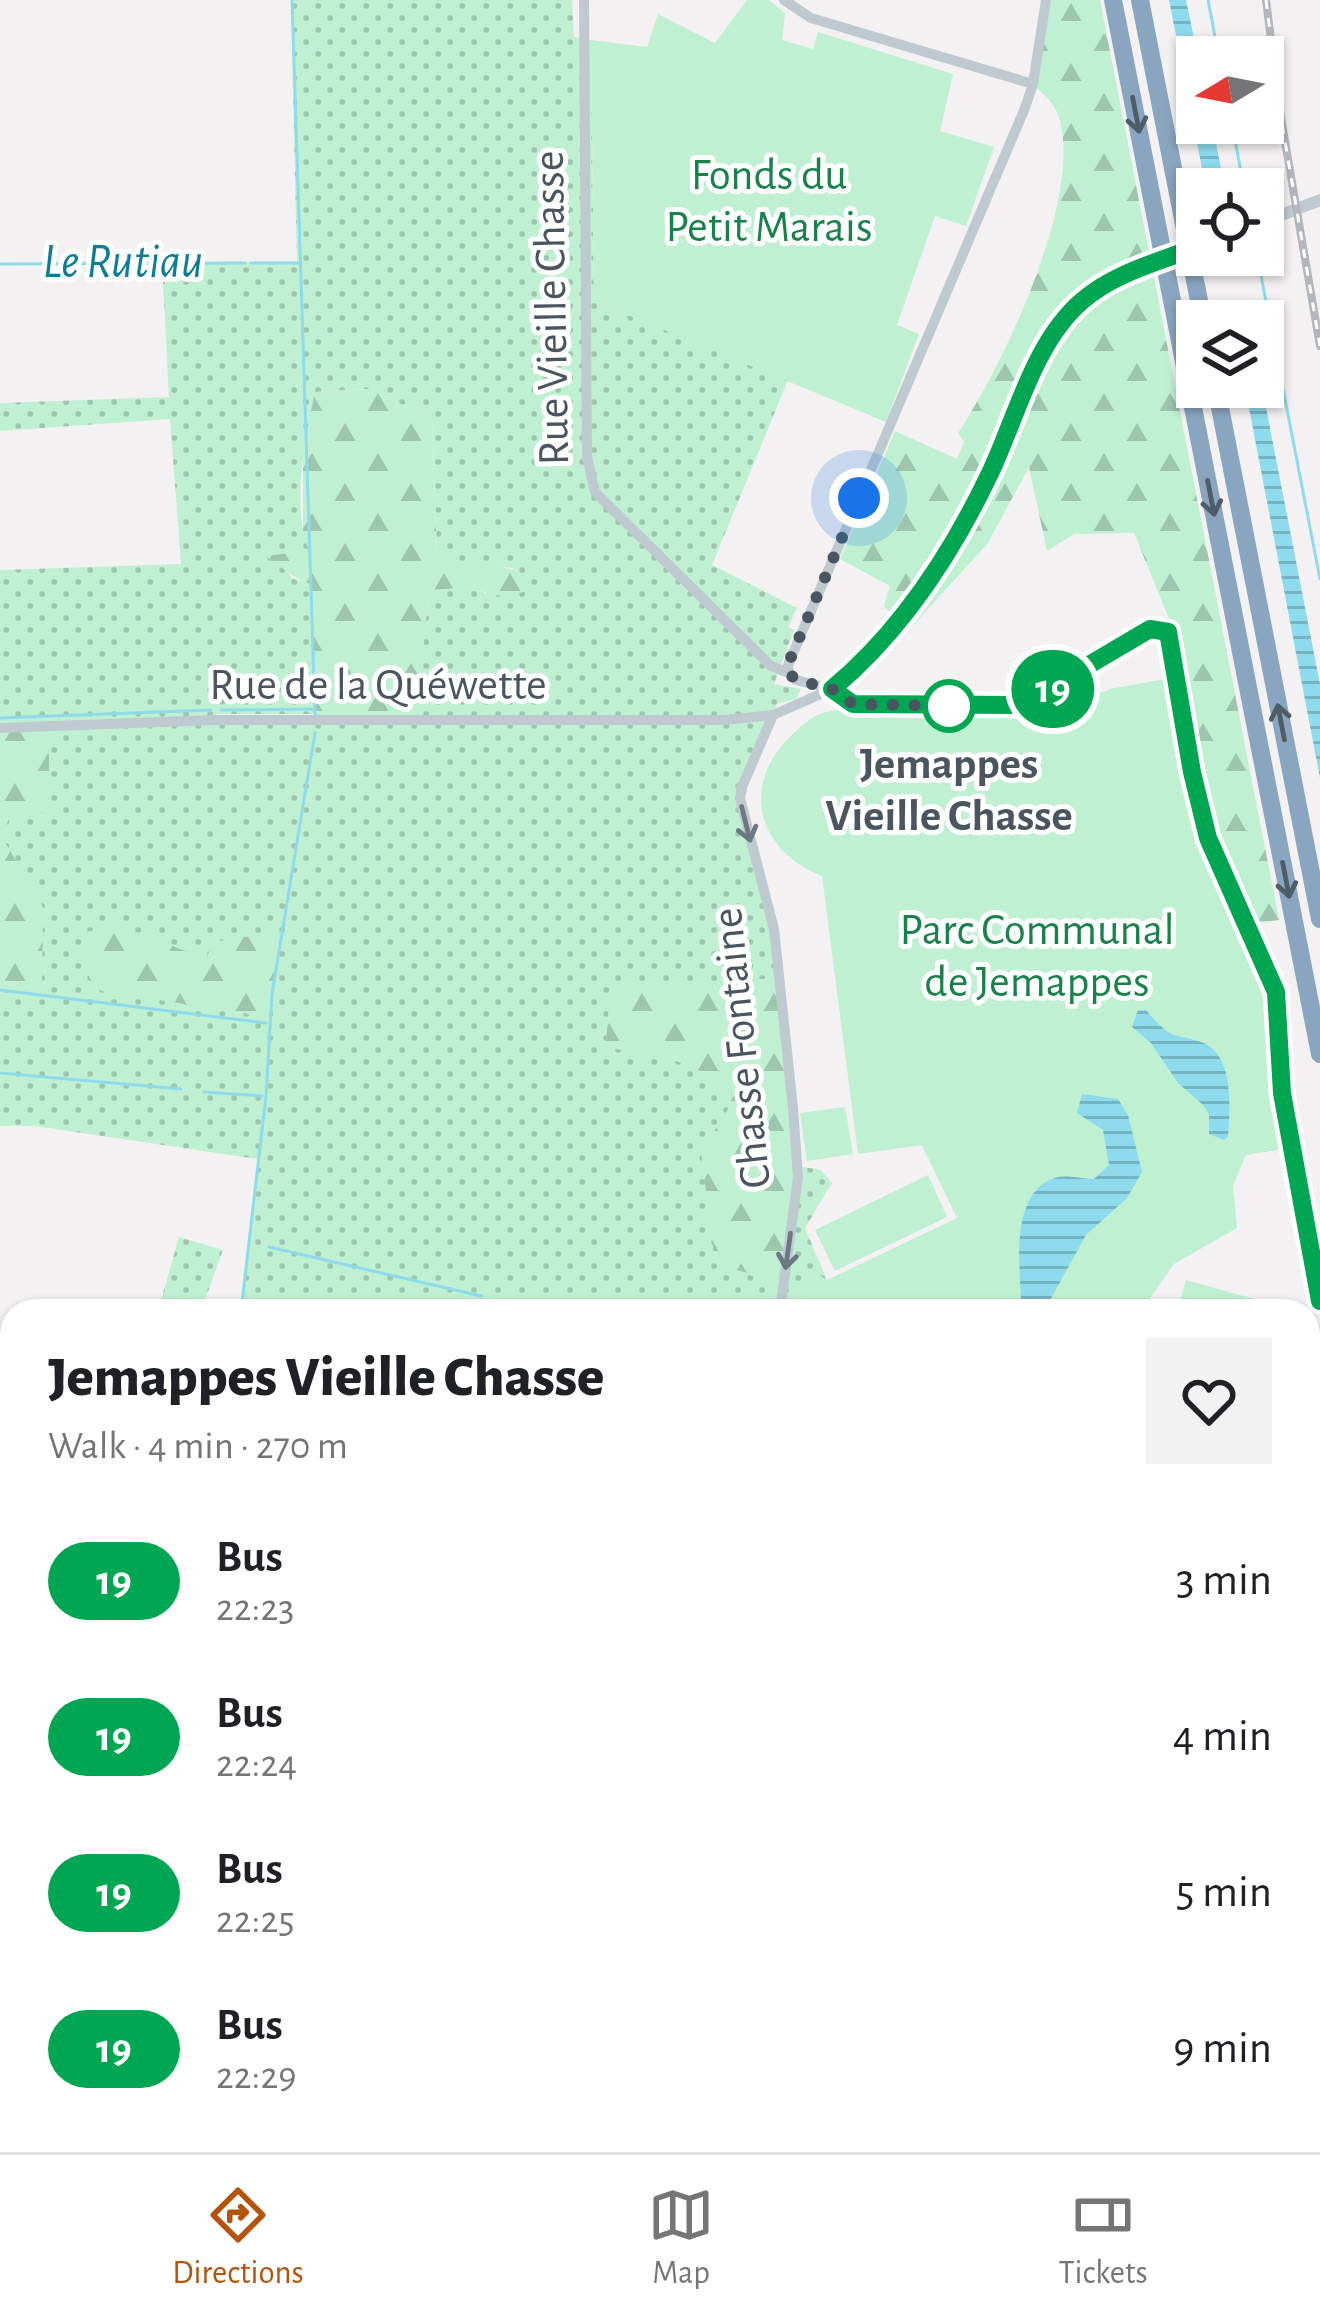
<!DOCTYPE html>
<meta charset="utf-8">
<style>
:root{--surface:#fff;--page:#f2f2f2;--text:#202124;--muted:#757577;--line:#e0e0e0;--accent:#b45309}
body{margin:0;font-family:"Alegreya Sans",sans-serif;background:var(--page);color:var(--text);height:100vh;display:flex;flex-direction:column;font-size:45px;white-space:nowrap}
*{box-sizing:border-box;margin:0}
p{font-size:39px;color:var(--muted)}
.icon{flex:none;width:66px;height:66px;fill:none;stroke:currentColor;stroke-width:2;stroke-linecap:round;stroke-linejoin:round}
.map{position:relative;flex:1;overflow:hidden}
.side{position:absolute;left:0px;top:1299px;width:1320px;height:855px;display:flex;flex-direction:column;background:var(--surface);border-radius:36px 36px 0 0;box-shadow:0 3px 9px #0004}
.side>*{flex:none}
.badge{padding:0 24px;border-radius:39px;font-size:42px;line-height:78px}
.needle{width:78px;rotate:260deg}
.controls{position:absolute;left:1176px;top:36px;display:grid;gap:24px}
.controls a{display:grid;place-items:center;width:108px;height:108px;border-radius:0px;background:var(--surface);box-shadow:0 3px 9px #0004;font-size:60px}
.you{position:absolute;width:60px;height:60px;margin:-30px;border:9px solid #fff;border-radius:50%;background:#1a73e8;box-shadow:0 0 0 18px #1a73e833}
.map>.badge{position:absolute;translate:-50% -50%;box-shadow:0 0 0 6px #fff}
.round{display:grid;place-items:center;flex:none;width:126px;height:126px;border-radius:0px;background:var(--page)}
.headline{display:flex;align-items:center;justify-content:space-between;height:204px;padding:0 48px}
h1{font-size:57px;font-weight:800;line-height:90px}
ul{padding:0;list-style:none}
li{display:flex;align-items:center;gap:36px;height:156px;padding:0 48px}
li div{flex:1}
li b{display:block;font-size:45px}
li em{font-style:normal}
li .badge{min-width:132px;font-weight:700;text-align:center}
.menu{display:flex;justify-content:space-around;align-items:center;height:168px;border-top:3px solid var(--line);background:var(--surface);font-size:33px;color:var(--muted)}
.menu a{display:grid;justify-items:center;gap:6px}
.menu .selected{color:var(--accent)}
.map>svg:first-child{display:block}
.grass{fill:url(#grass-dots);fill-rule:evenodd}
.forest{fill:url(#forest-firs)}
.park{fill:#c0f0d2}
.water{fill:url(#water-rules)}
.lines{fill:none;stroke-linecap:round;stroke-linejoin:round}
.stream{stroke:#8ddbed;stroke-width:3}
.minor{stroke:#bfc9d0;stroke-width:10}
.tertiary{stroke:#bfc9d0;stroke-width:12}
.motorway{stroke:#89a5bf;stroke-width:18}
.rail-casing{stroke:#b3b6bb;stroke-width:8}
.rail{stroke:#fff;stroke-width:3;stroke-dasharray:9;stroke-linecap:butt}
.oneway{stroke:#4f5d69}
.oneway2{stroke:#6c7881}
.line-casing{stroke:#fff;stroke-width:27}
.line{stroke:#00a651;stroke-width:18}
.walk{stroke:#49555f;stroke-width:12;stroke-dasharray:0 21.6}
.stop-dot{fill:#fff;stroke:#00a651;stroke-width:6}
.labels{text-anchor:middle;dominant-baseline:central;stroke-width:10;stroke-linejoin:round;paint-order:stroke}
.park-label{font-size:45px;fill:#17824a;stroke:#fff}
.street-label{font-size:45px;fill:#49555f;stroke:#fff}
.stop-label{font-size:45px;font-weight:bold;fill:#49555f;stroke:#fff}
.water-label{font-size:48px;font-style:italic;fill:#0d7d96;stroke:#fff}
</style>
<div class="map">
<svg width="1320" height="2152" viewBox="0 0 1320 2152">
<defs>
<pattern id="grass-dots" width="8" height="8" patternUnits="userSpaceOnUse" patternTransform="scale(3)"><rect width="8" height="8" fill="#c0f0d2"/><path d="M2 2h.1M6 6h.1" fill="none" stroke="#9ec5ae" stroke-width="1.8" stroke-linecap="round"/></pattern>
<pattern id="forest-firs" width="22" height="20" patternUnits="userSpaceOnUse" patternTransform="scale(3)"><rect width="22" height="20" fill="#c0f0d2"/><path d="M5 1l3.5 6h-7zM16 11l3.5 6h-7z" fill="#9ec5ae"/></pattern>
<pattern id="water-rules" width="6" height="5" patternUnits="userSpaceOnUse" patternTransform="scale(3)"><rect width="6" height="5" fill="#8ddbed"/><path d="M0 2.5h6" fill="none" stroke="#75b4c3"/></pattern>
</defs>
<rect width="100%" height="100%" fill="#f3f1f1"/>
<g class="grass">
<path d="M 291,0 L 572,0 L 574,37 L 591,40 L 594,301 L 788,380 L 712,565 L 797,608 L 788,627 L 794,630 L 774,684 L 801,689 L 796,699 L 777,704 L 742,787 L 767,900 L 797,1166 L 821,1170 L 832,1183 L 805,1228 L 827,1280 L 805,1267 L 794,1311 L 241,1311 L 258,1159 L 35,1126 L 0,1126 L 0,570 L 181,564 L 170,419 L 0,431 L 0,403 L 169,397 L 162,263 L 297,262 ZM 369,389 L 432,419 L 437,553 L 457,564 L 514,568 L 485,594 L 478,587 L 429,590 L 415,720 L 216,720 L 216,714 L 315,714 L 310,584 L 292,578 L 285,568 L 311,551 C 289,515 307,433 315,392 Z"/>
<path d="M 179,1237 L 223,1250 L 201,1311 L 158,1311 Z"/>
<path d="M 12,1937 L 12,2142 L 821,2142 L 811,2152 L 0,2152 L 0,1942 Z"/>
</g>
<g class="forest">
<path d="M 1046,0 L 1100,0 L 1279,920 L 1246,925 L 1291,1147 L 1264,1152 L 1156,716 L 1110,689 L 1178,677 L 1170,621 L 1134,533 L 1074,534 L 1047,551 L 1029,467 L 988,543 L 908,631 L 884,606 L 890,586 L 840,559 L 895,431 L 957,459 L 964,442 L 958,433 C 1002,367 1088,190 1057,112 C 1053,102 1041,92 1033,84 Z"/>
<path d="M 369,389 L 432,419 L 437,553 C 469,570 505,560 528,578 L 529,590 C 512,596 492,600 477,587 L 429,590 L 416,720 L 315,720 L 310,584 C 292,578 282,566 265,556 L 310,551 L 303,538 L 303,449 L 315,392 Z"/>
<path d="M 0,718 L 49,718 L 49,814 L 30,810 L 10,816 L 2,837 L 43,907 L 42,993 L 0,990 Z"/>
<path d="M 118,925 L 206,959 L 214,942 L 283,931 L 269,1017 L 101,991 L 88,978 L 86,932 Z"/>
<path d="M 778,978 L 798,1177 L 783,1290 L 762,1277 L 715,1264 L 701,1152 L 732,1103 C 709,1058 651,1056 606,1047 L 610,988 Z"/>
</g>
<g class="park">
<path d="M 747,0 L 769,0 L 785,13 L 782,40 L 813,49 L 818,32 L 953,74 L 940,131 L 994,147 L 966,226 L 935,216 L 897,325 L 919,334 L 886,422 L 594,301 L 591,40 L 647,47 L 658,14 L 715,43 Z"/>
<path d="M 1177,677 L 1206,837 L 1274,993 L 1291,1147 L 1246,1155 L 1233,1186 L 1237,1228 L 1174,1264 L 1141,1311 L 794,1311 L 805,1266 L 827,1280 L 957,1218 L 922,1145 L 858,1154 L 822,876 C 756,850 739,783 794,733 C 802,725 815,714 826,712 C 837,709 843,712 853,705 L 1036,700 L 1052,712 L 1110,689 Z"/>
<path d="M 845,1107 L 853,1154 L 807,1161 L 800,1113 Z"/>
<path d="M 928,1175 L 947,1217 L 835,1271 L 815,1230 Z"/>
<path d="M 1186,1280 L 1279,1306 L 1277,1311 L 1177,1311 Z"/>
</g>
<g class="water">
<path d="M 1169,0 L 1186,0 L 1198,57 L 1197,123 L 1212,123 L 1225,189 L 1206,189 Z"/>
<path d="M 1245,387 L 1262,387 L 1320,684 L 1320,778 Z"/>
<path d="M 1138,1010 L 1146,1010 C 1173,1041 1166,1031 1201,1042 C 1235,1054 1230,1109 1228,1137 L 1224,1140 L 1209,1134 L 1209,1114 L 1203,1105 L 1178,1083 L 1151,1043 L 1132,1027 Z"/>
<path d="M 1082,1094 L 1118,1099 L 1128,1115 L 1142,1172 L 1127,1198 L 1086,1235 L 1044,1311 L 1022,1311 C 1020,1272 1008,1192 1055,1178 C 1066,1174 1082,1179 1094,1179 L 1109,1165 L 1103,1130 L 1077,1113 Z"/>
</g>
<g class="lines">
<g class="stream">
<path d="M 292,0 L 315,714"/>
<path d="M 1208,0 L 1219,57"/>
<path d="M 1232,123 L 1244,189"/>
<path d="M 1257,255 L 1320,579"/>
<path d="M 251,263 L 298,263"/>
<path d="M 0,264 L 245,263"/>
<path d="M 221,710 L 315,709"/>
<path d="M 0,718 L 211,710"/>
<path d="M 0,990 L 266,1023"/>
<path d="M 0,1073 L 181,1089"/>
<path d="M 204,1092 L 262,1096"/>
<path d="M 269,1247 L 481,1296"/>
<path d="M 241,1311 L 266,1096 L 272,994 L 315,733"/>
<path d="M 0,1940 L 12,1937"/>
<path d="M 683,2142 L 685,2152"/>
<path d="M 1157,2142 L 1161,2152"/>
</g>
<g class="minor">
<path d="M 584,0 L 587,457 L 595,492 L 771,666 L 789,673"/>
<path d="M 784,0 L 811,18 L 1033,84"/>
<path d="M 831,689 L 796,680 L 789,673 L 788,665 L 1025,108 L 1033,84 L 1046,0"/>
<path d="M 773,715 L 742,787 L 740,798 L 774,929 L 793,1108 L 798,1177 L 780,1311"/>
<path d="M 0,728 L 215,720 L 724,720 L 773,715 L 832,689"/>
</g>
<g class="tertiary">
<path d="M 1263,222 L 1320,200"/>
<path d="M 1196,247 C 1156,263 1112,274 1080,303 C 1036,342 1015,422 989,474 C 950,555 902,631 832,689 L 853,705 L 1021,705 L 1150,629 L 1168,632 L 1208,838 L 1276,992 L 1282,1093 L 1320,1301"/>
<path d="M 826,2152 L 830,2142"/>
</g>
<g class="motorway">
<path d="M 1113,0 L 1320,1054"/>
<path d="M 1140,0 L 1203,321"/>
<path d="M 1216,387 L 1320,919"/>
</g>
<g class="rail-casing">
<path id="rail" d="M 1266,0 L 1281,118 L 1320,346"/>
</g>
<use href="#rail" class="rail"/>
</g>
<defs><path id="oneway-shaft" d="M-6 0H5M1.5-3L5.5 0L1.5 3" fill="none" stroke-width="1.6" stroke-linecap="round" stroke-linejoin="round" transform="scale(3)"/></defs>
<g class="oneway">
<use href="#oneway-shaft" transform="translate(1136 115) rotate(79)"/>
<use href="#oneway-shaft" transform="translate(1211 498) rotate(79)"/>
<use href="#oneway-shaft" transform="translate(1281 722) rotate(-101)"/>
<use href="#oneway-shaft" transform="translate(1286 880) rotate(79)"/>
</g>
<g class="oneway2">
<use href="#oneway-shaft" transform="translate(746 824) rotate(76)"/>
<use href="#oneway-shaft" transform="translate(788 1251) rotate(98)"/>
</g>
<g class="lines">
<g class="line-casing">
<path id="line" d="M 1197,247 C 1158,262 1114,273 1082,301 C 1035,341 1017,415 992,469 C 953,552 903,630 832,689 L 853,704 L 1021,705 L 1150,629 L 1168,632 L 1192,772 L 1208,838 L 1276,992 L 1282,1093 L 1320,1301"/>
</g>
<use href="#line" class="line"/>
<path class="walk" d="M 859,498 L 788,664 L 789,673 L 796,680 L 832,689 L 853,704 L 949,706"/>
</g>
<circle class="stop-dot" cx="949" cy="706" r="24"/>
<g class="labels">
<g class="park-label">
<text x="769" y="175">Fonds du<tspan x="769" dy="52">Petit Marais</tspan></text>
<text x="1037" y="930">Parc Communal<tspan x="1037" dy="52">de Jemappes</tspan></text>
</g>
<g class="street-label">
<text transform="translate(552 308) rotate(-91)">Rue Vieille Chasse</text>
<text x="378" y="685">Rue de la Quéwette</text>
<text transform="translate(742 1048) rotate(-96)">Chasse Fontaine</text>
</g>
<g class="stop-label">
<text x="949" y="764">Jemappes<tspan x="949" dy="52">Vieille Chasse</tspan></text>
</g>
<g class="water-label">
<text x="123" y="263">Le Rutiau</text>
</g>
</g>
</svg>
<div class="controls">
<a><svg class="needle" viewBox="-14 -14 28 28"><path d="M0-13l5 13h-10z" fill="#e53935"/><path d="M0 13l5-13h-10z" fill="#757577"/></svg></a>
<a><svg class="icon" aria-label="locate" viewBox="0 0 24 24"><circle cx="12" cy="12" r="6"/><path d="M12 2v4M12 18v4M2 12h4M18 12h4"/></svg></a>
<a><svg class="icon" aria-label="layers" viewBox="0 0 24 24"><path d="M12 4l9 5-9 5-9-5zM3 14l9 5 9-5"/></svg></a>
</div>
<div class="you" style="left:859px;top:498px"></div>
<b class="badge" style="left:1053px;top:689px;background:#00a651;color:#fff">19</b>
<section class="side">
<div class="headline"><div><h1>Jemappes Vieille Chasse</h1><p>Walk · 4 min · 270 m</p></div><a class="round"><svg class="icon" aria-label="heart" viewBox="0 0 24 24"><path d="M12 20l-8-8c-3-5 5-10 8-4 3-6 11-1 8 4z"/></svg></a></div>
<ul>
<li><span class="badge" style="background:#00a651;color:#fff">19</span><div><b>Bus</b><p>22:23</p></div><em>3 min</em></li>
<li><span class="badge" style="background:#00a651;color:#fff">19</span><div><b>Bus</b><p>22:24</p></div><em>4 min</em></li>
<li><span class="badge" style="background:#00a651;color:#fff">19</span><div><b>Bus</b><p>22:25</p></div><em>5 min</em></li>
<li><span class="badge" style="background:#00a651;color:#fff">19</span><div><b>Bus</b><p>22:29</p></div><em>9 min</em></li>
</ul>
</section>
</div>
<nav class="menu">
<a class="selected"><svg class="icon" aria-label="directions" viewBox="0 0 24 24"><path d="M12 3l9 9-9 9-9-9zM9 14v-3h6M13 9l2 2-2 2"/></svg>Directions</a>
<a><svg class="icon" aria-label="map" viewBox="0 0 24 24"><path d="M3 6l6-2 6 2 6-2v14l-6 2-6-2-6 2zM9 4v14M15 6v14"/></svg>Map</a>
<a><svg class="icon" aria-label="tickets" viewBox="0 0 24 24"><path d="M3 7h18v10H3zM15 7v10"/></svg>Tickets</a>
</nav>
